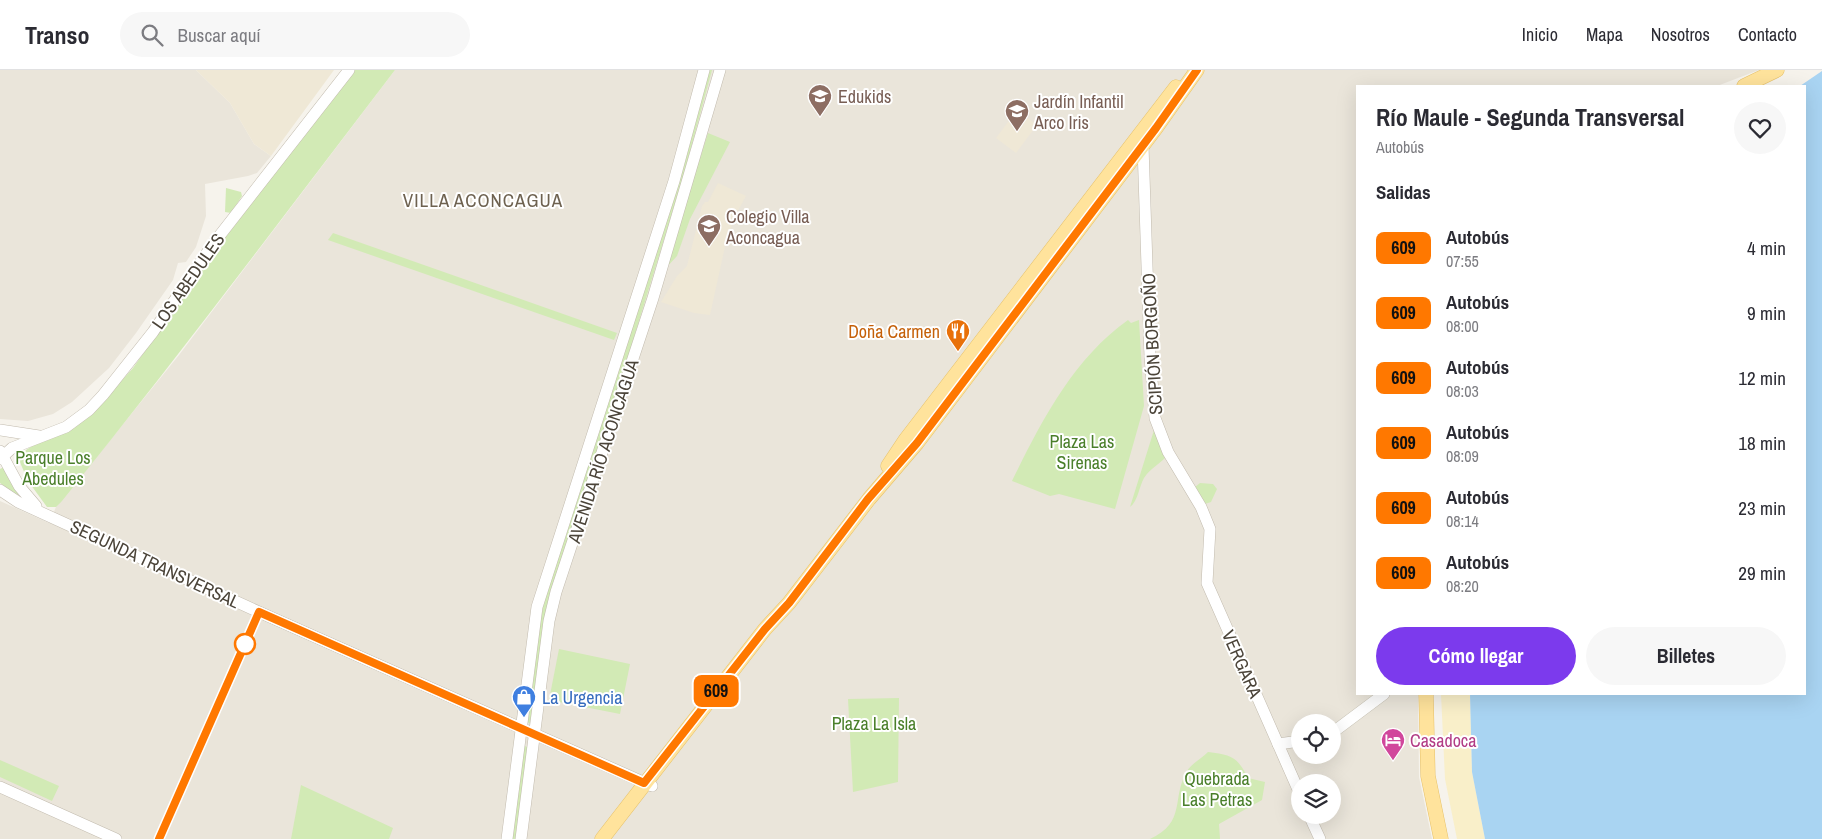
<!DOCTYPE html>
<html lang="es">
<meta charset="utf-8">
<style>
:root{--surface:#fff;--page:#f7f7f7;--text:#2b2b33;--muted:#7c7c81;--line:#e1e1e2;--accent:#7c3aed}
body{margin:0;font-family:"Archivo Narrow",sans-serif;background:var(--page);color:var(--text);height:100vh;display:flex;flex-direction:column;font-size:19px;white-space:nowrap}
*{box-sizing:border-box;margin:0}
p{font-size:16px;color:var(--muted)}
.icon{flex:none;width:28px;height:28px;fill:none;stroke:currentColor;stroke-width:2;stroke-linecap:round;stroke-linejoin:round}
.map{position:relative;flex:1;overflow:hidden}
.details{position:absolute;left:1356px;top:15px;width:450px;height:610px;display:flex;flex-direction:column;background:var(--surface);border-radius:0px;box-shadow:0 5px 20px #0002}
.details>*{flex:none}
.badge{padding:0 10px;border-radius:8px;font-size:18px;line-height:32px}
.fabs{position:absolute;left:1291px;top:644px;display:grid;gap:10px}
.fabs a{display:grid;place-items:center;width:50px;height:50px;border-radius:50%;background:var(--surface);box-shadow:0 5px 20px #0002;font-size:25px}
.map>.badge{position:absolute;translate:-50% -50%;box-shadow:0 0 0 2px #fff}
h2{padding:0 20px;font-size:19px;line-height:45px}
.round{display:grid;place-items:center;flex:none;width:52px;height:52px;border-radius:26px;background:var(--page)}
.overview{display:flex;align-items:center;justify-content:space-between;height:85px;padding:0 20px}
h1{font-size:24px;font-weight:700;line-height:38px}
.cta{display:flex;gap:10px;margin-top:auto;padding:10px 20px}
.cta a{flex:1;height:58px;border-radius:30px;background:var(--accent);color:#fff;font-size:20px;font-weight:700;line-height:58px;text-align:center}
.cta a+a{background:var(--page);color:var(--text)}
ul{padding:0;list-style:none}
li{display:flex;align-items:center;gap:15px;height:65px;padding:0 20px}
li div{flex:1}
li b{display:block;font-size:19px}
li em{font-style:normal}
li .badge{min-width:55px;font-weight:700;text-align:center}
header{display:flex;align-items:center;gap:30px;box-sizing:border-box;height:70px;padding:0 25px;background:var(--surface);border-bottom:1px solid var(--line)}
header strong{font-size:24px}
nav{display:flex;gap:28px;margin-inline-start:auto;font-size:18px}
.search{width:350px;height:45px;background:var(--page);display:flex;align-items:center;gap:12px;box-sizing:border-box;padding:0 18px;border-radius:28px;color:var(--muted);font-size:19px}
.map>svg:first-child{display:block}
.residential{fill:#eae5da;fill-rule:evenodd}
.education{fill:#efe8d6}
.green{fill:#d2eab5}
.sand{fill:#f9efc9}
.water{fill:#a9d4f2}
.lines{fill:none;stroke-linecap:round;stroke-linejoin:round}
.minor-casing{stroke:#c2bbae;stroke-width:12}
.major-casing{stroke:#e6c16a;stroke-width:15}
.minor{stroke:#fff;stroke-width:11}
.major{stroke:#ffe39c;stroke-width:14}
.line-casing{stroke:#fff;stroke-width:11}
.line{stroke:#ff7800;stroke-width:8}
.stop-dot{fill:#fff;stroke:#ff7800;stroke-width:2.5}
.labels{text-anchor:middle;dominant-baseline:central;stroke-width:4;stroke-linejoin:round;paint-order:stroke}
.education-label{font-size:18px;fill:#785e54;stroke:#fff;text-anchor:start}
.street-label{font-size:18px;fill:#4b4439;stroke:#fff}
.food-label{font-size:18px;fill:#c56008;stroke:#fff;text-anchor:end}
.park-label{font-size:18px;fill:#4a7f2a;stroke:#fff}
.shop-label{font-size:18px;fill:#366cbe;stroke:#fff;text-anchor:start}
.hotel-label{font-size:18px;fill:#b23c85;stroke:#fff;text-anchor:start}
.neighbourhood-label{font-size:19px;letter-spacing:1px;fill:#6e6250;stroke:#fff}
</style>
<header>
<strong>Transo</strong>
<div class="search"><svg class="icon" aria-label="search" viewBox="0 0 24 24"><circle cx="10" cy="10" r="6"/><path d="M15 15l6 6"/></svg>Buscar aquí</div>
<nav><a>Inicio</a><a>Mapa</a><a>Nosotros</a><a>Contacto</a></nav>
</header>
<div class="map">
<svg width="1822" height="769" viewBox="0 0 1822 769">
<rect width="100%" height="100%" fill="#f6f3ec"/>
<g class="residential">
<path d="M 0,0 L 196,0 L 230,33 L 254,74 L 271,86 L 257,103 L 248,106 L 205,114 L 206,146 L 196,177 L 186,192 L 178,193 L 173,210 L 136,263 L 109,298 L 72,332 L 53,344 L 28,351 L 0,349 Z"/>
<path d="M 395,0 L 1759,0 L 1717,16 L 1358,16 L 1358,624 L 1418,624 L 1419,707 L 1432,769 L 0,769 L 0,431 L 49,453 L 56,437 L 179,285 ZM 1300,652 L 1332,652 L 1332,685 L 1300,685 ZM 1300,712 L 1332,712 L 1332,745 L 1300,745 Z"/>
</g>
<g class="education">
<path d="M 196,0 L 334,0 L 271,86 L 254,74 L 230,33 Z"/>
<path d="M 1017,40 L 1037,55 L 1016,83 L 996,68 Z"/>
<path d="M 718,113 L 746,126 L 734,148 L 726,172 L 710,245 L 694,243 L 661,232 L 677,206 L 687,196 L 702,136 L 705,132 L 708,132 Z"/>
</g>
<g class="green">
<path d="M 354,0 L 395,0 C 285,144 176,290 62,431 L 56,437 L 47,437 L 28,411 L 19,390 L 26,380 L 106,328 L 133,298 L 217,178 Z"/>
<path d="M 708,0 L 712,0 L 684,104 L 631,277 L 551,521 L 532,655 L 526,651 L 537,568 L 547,516 Z"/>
<path d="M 708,63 L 730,72 L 690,149 L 677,186 L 665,199 Z"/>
<path d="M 226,118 L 241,122 L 242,126 L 231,143 L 225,142 Z"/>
<path d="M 333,163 L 617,263 L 614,270 L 328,170 Z"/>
<path d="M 1128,250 L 1131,253 L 1139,250 L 1144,336 L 1115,439 L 1059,424 L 1050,426 L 1012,411 C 1041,352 1073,289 1128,250 Z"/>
<path d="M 1154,360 L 1165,388 C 1158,395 1150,399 1144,408 C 1139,417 1138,431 1130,437 Z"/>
<path d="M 4,397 L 18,424 L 18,427 L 0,413 L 0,399 Z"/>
<path d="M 1200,413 L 1213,414 L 1217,419 L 1211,432 L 1205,434 L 1195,417 Z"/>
<path d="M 559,579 L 630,594 L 620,644 L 549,630 Z"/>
<path d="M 899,628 L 898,712 L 853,722 L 848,629 Z"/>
<path d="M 524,675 L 528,678 L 517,769 L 510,769 Z"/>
<path d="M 1208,682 C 1231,685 1237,686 1248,708 L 1265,712 L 1262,730 L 1219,754 L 1220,769 L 1150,769 C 1187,752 1171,728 1187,701 C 1191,694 1202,688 1208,682 Z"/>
<path d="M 0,690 L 59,716 L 52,731 L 0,707 Z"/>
<path d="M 301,715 L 393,758 L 389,769 L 291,769 Z"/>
</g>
<path class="sand" d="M 1441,624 L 1470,624 L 1472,702 L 1485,769 L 1457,769 L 1445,709 Z"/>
<path class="water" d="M 1822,1 L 1822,769 L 1485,769 L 1472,702 L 1470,624 L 1805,624 L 1805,16 L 1800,16 Z"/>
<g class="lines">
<g class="minor-casing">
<g id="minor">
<path d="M 1143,76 L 1150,286 L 1155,348 L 1168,382 L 1201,437 L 1210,459 L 1207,513 L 1300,724"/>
<path d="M 0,360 L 39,366"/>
<path d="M 0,381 L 19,416 L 36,436"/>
<path d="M 0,389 L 12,378 L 66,357 L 89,340 L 103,325 L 153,262 L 213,174 L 349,0"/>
<path d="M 0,420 L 18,432 L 259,542 L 652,716"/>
<path d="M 1332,663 L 1384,624"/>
<path d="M 1278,674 L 1300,671"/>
<path d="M 0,717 L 116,769"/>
<path d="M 1309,745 L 1320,769"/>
<path d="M 507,769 L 537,537 L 674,111 L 704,0"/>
<path d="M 521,769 L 549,551 L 556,522 L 653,228 L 720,0"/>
</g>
</g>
<g class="major-casing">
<g id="major">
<path d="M 1744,16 L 1777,0"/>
<path d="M 888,396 L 906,369 L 1176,17"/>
<path d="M 1426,624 L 1428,706 L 1441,769"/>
<path d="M 602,769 L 765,559 L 789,533 L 869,429 L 917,373 L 1156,58 L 1197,0"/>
</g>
</g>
<use href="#minor" class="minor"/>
<use href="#major" class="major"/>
</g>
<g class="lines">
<g class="line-casing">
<path id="line" d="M 159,769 L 259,542 L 644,713 L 765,559 L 789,533 L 868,429 L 917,373 L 1156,58 L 1197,0"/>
</g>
<use href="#line" class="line"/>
</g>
<defs>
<g id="school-pin" transform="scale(1.25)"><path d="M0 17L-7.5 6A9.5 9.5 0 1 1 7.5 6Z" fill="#8d6e63" stroke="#fff"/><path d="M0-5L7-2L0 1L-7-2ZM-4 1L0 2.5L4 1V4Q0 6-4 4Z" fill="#fff"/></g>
<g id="restaurant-pin" transform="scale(1.25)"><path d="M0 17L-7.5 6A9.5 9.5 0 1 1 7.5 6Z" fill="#e8710a" stroke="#fff"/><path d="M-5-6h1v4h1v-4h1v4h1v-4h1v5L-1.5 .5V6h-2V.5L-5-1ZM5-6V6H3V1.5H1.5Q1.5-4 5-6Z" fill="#fff"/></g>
<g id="shop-pin" transform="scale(1.25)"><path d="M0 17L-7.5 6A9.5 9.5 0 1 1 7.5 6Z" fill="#3f7fe0" stroke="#fff"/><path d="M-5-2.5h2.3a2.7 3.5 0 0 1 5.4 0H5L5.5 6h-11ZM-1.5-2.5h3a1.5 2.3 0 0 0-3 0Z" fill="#fff"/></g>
<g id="hotel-pin" transform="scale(1.25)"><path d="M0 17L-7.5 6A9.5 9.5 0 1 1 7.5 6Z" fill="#d1479c" stroke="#fff"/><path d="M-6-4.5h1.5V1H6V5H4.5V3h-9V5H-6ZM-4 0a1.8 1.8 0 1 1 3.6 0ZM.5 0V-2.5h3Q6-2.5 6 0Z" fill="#fff"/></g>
</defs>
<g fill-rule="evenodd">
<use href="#school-pin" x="820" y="26"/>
<use href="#school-pin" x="1017" y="41"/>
<use href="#school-pin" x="709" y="156"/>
<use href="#restaurant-pin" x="958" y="261"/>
<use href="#shop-pin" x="524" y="627"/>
<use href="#hotel-pin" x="1393" y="670"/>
</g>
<circle class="stop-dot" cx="245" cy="574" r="10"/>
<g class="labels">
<g class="education-label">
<text x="838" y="26">Edukids</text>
<text x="1034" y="31">Jardín Infantil<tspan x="1034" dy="21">Arco Iris</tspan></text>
<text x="726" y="146">Colegio Villa<tspan x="726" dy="21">Aconcagua</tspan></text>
</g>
<g class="street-label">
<text transform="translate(188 211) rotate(-55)">LOS ABEDULES</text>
<text transform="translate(1152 274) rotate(-93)">SCIPIÓN BORGOÑO</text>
<text transform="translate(603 381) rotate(-72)">AVENIDA RÍO ACONCAGUA</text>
<text transform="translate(155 494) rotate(25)">SEGUNDA TRANSVERSAL</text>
<text transform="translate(1242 594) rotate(66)">VERGARA</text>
</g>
<g class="food-label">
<text x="940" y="261">Doña Carmen</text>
</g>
<g class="park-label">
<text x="1082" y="371">Plaza Las<tspan x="1082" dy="21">Sirenas</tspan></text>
<text x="53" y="387">Parque Los<tspan x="53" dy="21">Abedules</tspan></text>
<text x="874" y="653">Plaza La Isla</text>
<text x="1217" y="708">Quebrada<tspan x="1217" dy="21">Las Petras</tspan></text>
</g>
<g class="shop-label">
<text x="542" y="627">La Urgencia</text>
</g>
<g class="hotel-label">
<text x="1410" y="670">Casadoca</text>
</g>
<g class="neighbourhood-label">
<text x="483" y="130">VILLA ACONCAGUA</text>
</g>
</g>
</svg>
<div class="fabs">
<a><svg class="icon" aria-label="locate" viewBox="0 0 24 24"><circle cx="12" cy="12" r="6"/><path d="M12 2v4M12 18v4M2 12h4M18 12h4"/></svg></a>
<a><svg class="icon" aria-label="layers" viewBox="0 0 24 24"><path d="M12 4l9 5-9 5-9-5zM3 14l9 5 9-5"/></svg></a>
</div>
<b class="badge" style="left:716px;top:621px;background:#ff7800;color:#111">609</b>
<section class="details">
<div class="overview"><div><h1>Río Maule - Segunda Transversal</h1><p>Autobús</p></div><a class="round"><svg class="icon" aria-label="heart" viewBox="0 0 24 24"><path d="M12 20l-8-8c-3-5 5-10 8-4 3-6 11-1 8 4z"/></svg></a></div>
<h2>Salidas</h2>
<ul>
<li><span class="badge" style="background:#ff7800;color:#111">609</span><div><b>Autobús</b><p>07:55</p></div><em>4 min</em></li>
<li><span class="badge" style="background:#ff7800;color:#111">609</span><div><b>Autobús</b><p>08:00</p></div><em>9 min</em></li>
<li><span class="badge" style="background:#ff7800;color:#111">609</span><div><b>Autobús</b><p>08:03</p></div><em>12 min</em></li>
<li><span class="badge" style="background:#ff7800;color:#111">609</span><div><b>Autobús</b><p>08:09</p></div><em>18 min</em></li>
<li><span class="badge" style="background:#ff7800;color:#111">609</span><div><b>Autobús</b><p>08:14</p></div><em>23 min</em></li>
<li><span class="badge" style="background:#ff7800;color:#111">609</span><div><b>Autobús</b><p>08:20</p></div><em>29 min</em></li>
</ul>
<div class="cta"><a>Cómo llegar</a><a>Billetes</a></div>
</section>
</div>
